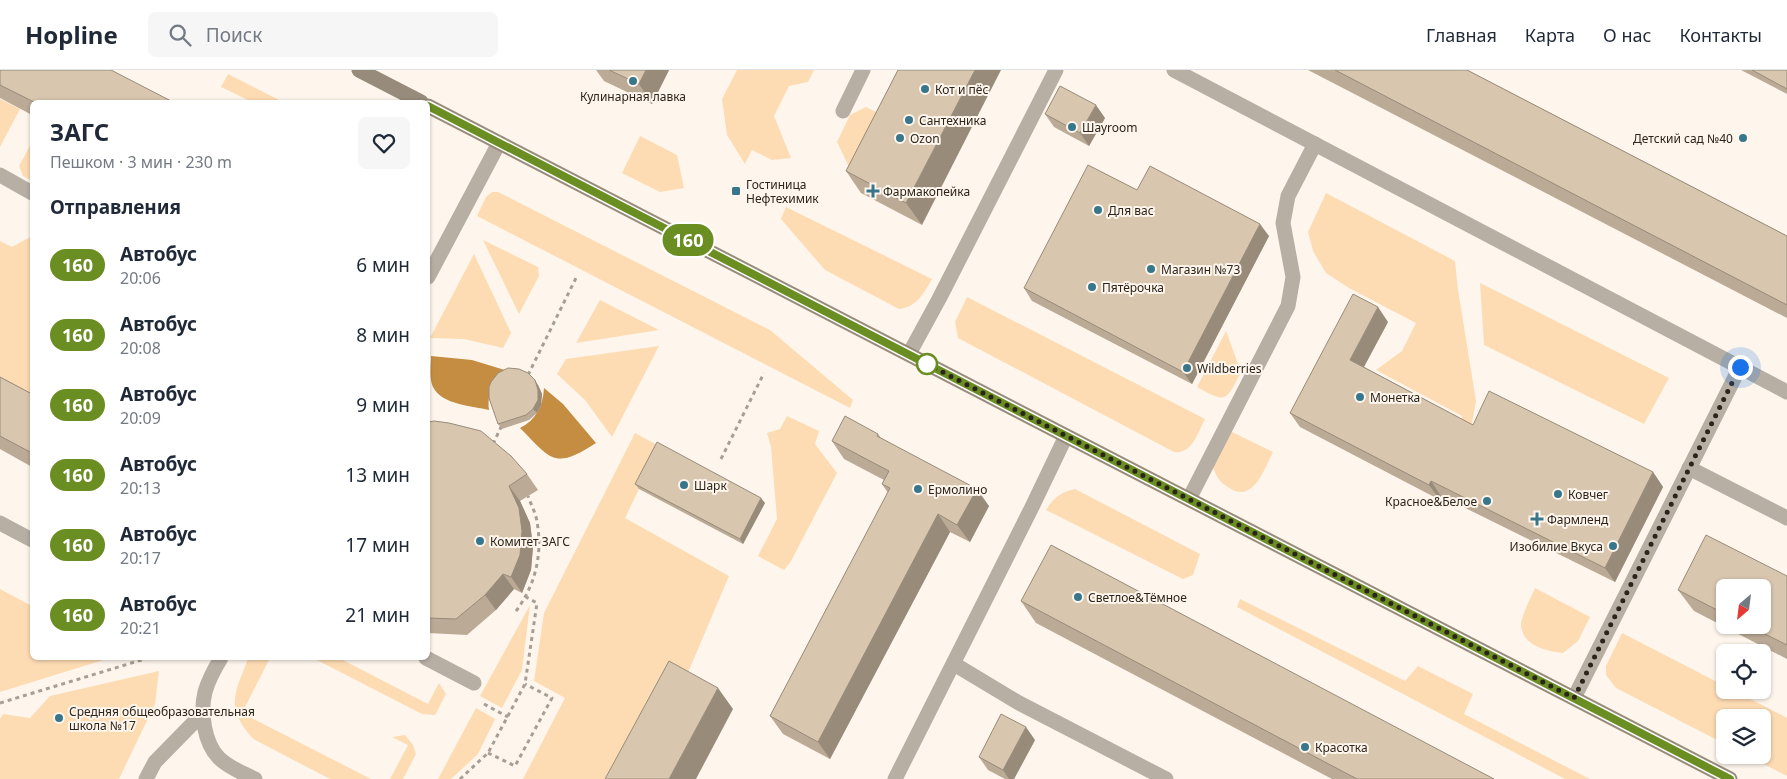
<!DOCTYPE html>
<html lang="ru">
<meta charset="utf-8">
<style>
:root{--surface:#fff;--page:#f6f6f7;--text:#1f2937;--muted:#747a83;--line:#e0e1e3}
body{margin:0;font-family:"Noto Sans",sans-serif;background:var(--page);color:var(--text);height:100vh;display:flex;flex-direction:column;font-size:19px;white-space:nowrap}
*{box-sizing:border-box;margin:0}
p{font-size:16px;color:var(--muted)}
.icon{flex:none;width:28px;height:28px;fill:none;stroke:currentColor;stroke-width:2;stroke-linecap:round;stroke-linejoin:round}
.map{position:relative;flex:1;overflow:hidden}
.sheet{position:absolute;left:30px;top:30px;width:400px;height:560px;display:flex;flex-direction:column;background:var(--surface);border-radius:8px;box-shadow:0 1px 4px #0004}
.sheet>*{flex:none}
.badge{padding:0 10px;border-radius:16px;font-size:18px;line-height:32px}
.needle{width:32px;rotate:208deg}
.buttons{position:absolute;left:1716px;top:509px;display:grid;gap:10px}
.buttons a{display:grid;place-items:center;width:55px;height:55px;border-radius:8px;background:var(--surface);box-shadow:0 1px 4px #0004;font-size:25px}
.you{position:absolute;width:25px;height:25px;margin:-12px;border:4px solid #fff;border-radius:50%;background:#1a73e8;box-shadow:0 0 0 8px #1a73e833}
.map>.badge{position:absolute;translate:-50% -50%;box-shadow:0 0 0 2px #fff}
h2{padding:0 20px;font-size:19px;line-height:45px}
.round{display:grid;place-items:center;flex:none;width:52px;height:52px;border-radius:8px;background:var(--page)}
.headline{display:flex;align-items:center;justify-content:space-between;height:85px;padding:0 20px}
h1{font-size:24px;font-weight:700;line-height:38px}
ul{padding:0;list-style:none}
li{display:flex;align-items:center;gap:15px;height:70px;padding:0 20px}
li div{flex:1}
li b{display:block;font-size:19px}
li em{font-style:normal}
li .badge{min-width:55px;font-weight:700;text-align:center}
header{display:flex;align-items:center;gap:30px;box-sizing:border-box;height:70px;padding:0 25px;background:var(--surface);border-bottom:1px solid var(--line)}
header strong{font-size:24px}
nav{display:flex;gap:28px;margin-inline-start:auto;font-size:18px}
.search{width:350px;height:45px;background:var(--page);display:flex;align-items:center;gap:12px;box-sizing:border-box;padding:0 18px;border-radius:8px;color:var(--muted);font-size:19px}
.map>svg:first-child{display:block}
.green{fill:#fddcb4}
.water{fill:#c48d42}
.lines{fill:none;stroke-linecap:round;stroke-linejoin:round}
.path{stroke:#a79f95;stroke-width:3;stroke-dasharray:4 4;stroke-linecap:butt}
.service{stroke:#b7aea4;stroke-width:15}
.secondary{stroke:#978b7b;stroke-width:15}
.wall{fill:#bbaa96;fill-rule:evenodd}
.shaded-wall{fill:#988b7a}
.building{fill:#d9c6ae;stroke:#988b7a}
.line-casing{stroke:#fff;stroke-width:11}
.line{stroke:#6b8e23;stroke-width:8}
.walk{stroke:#2c241b;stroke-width:5;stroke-dasharray:0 9}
.poi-dot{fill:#37768b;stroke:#fef6ec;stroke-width:2}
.stop-dot{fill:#fff;stroke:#6b8e23;stroke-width:2.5}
.labels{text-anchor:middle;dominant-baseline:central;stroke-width:4;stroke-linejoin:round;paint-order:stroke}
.poi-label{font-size:12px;fill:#2c241b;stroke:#fef6ec;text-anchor:start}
</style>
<header>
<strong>Hopline</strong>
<div class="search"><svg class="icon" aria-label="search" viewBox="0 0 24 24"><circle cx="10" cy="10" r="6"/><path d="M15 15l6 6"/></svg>Поиск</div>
<nav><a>Главная</a><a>Карта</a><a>О нас</a><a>Контакты</a></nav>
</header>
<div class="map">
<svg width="1787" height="709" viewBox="0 0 1787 709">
<rect width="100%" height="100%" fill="#fef6ec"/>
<g class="green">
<path d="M 737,0 L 814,0 L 808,12 L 789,16 L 774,46 L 791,88 L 772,90 L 752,80 L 745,94 L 727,65 L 722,29 Z"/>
<path d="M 228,4 L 283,32 L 252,32 L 221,17 Z"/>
<path d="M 0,29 L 20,39 L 0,77 Z"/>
<path d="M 866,37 L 890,49 L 849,97 L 837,72 L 850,45 Z"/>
<path d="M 640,66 L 677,85 L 684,118 L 660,122 L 622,103 Z"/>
<path d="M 32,72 L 32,111 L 23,106 L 19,96 Z"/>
<path d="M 492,122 L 498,122 L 770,260 L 853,330 L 850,338 L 477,146 L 486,127 Z"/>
<path d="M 1326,123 L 1455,191 L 1458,220 L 1476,331 L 1472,353 L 1459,375 L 1462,346 L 1376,300 L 1402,281 L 1416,253 L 1349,218 L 1326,203 L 1313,181 L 1308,162 Z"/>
<path d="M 786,137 L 932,209 C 924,223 917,237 899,239 L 825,200 L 781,149 Z"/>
<path d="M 32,166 L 32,338 L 0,320 L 0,171 L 12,177 Z"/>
<path d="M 483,170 L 538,197 L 539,206 L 519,244 Z"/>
<path d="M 474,184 L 511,263 L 503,278 L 464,269 L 430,268 Z"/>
<path d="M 1480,213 L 1669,308 L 1644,354 L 1484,275 Z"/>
<path d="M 967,227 L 1205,349 C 1198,362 1192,385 1174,382 L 958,268 L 955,252 Z"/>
<path d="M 600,230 L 659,260 L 576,273 Z"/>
<path d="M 1226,261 L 1241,302 C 1226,331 1227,334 1197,317 Z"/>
<path d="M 659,276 L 612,367 L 585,330 L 557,304 L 566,289 Z"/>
<path d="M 787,346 L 819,361 L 815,374 L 837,403 L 791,491 L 784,500 L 758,486 L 777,449 L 771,377 L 767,363 L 780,359 Z"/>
<path d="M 1230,361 L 1273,382 C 1265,397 1255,430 1233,420 C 1221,414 1217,409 1213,397 Z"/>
<path d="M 635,363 L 661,377 L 639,419 L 625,448 L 729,506 L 684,612 L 632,709 L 523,709 L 565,628 L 534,611 L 544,543 Z"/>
<path d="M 1075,419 L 1200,484 L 1193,505 L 1183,509 L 1046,440 C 1053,428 1061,422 1075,419 Z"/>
<path d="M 1535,518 L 1590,547 L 1578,571 L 1563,583 C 1547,581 1522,576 1521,555 C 1521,547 1531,527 1535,518 Z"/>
<path d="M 0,519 L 32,536 L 32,588 L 110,588 L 0,622 Z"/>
<path d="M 1240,529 L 1405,611 L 1418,596 L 1473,624 L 1464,644 L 1590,709 L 1565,709 L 1237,537 Z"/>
<path d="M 530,535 L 522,600 L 502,638 L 480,626 Z"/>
<path d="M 1622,563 L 1725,616 L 1725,620 L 1733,620 L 1787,648 L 1787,706 L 1746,685 L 1762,685 L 1762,648 L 1725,648 L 1725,674 L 1616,618 L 1606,605 L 1606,596 Z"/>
<path d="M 248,588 L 270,588 L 242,643 L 371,709 L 330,709 L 255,670 C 245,661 233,644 235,629 C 236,615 244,601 248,588 Z"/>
<path d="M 313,588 L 339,588 L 428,634 L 439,613 L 446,624 L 435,645 L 422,644 Z"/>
<path d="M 159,601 L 155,634 L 119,709 L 0,709 L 0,649 L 3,644 L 30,648 L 50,626 Z"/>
<path d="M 476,638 L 495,649 L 478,684 L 451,709 L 438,709 Z"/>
<path d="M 405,665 L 413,675 L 416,684 L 403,709 L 390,709 L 408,675 L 392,667 Z"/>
</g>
<g class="water">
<path d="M 431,286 L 472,290 L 508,301 C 494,315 487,319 489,340 C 473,336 442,335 433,317 C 429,309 431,295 431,286 Z"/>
<path d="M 544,318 L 563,334 L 596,373 C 554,400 552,390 520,358 C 536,350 543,336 544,318 Z"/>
</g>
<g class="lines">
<g class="path">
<path d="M 528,305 L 576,208"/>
<path d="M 493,374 L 502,355"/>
<path d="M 721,389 L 764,303"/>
<path d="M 516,541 C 535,516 543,484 537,452 C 536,443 531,435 528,426"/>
<path d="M 0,633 L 148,588"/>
<path d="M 484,634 L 508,647"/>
<path d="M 488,683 L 515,696 L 552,628 L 525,614"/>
<path d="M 460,709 L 488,683 L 525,614 L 537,533 L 526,527"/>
</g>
<g class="service">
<path d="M 1174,0 L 1787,322"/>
<path d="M 843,41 L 863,0"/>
<path d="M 0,105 L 32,123"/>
<path d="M 428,207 L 499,73"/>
<path d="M 909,284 L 939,229 L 1056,0"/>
<path d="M 1689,398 L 1787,448"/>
<path d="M 1189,429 L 1288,236 L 1293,207 L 1283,153 L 1288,126 L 1315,74"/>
<path d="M 0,453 L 32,470"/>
<path d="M 221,588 C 215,598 208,611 205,622 C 200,642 204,673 219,688 C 229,698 243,703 255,709"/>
<path d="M 426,588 L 474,613"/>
<path d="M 954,594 L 1019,633 L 1166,709"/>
<path d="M 1574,628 L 1740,297"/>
<path d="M 146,709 L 155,692 L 203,643"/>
<path d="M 895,709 L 1031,439 L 1066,366"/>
</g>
<g class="secondary">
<path d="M 359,0 L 421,32"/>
<path d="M 428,36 L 1730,709"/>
</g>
</g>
<g class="wall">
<path d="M 0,0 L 173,32 L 32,32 L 32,45 L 0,28 Z"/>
<path d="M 596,0 L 669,0 L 652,34 L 604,11 Z"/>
<path d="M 898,0 L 922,155 L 861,123 L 846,101 Z"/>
<path d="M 1308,0 L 1467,0 L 1787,166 L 1787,248 Z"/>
<path d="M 1741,0 L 1787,0 L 1787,24 Z"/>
<path d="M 1045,44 L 1105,48 L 1089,76 L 1054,57 Z"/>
<path d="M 1137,120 L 1269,166 L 1192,314 L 1032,231 L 1024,218 Z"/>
<path d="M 1388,252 L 1364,297 L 1473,355 L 1653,402 L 1663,417 L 1615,512 L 1441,426 L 1440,430 L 1300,357 L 1290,343 Z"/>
<path d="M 0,307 L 32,324 L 32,397 L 0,379 Z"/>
<path d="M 538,315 L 542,324 L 541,335 L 537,343 L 529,350 L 502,359 L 498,354 Z"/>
<path d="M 428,352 L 527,404 L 538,420 L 520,431 L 530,453 L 533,477 L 531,500 L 522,523 L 514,519 L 496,540 L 467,565 L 428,563 Z"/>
<path d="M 878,364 L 881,368 L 989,436 L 970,472 L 950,462 L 830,689 L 783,664 L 770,646 L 888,423 L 882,414 L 884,410 L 844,389 L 832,371 Z"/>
<path d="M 635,414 L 765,433 L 743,474 L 639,419 Z"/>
<path d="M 1787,506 L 1787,589 L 1694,541 L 1678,520 ZM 1725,518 L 1762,555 L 1725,555 Z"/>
<path d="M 1021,531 L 1494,709 L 1332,709 L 1036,553 Z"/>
<path d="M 1035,670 L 1014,709 L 1005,709 L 988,700 L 979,687 Z"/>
</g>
<g class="shaded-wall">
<path d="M 646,0 L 669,0 L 652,34 L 639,14 Z"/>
<path d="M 975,0 L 1001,0 L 922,155 L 906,133 Z"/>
<path d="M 1096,35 L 1105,48 L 1089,76 L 1080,63 Z"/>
<path d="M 1260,154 L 1269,166 L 1192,314 L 1183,302 Z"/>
<path d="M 1378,237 L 1388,252 L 1360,304 L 1350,290 Z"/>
<path d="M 535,310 L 538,315 L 542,324 L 541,335 L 537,343 L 533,339 Z"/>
<path d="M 1653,402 L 1663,417 L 1615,512 L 1605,498 Z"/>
<path d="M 1431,411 L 1441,426 L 1440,430 L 1429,415 Z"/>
<path d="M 509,416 L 520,431 L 530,453 L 533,477 L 531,500 L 522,523 L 511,507 Z"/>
<path d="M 977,419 L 989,436 L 970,472 L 957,455 Z"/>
<path d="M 761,428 L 765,433 L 743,474 L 740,469 Z"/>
<path d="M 938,444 L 950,462 L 830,689 L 818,672 Z"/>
<path d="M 503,504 L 514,519 L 496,540 L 485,525 Z"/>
<path d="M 718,618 L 733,639 L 696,709 L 669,709 Z"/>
<path d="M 1026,657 L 1035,670 L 1014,709 L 1009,709 L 1003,700 Z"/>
</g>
<g class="building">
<path d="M 0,0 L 111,0 L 173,32 L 34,32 L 0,15 Z"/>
<path d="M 609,0 L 646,0 L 639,14 Z"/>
<path d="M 898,0 L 975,0 L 906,133 L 846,101 Z"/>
<path d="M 1335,0 L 1467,0 L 1787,166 L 1787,235 Z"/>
<path d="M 1752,0 L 1787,0 L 1787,19 Z"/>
<path d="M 1060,16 L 1096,35 L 1080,63 L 1045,44 Z"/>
<path d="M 1088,95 L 1137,120 L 1150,96 L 1260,154 L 1183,302 L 1024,218 Z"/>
<path d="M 1353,224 L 1378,237 L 1350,290 L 1473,355 L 1489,321 L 1653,402 L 1605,498 L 1431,411 L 1429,415 L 1290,343 Z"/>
<path d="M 508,298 L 519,299 L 528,303 L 535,310 L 538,320 L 538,330 L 533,339 L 526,345 L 498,354 L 489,328 L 489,317 L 491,312 L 498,303 Z"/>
<path d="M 0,307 L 32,324 L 32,383 L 0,366 Z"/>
<path d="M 845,346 L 878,364 L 877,366 L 977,419 L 957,455 L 938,444 L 818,672 L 770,646 L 890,418 L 882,414 L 889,401 L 832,371 Z"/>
<path d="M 434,351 L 449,353 L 481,361 L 511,386 L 527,404 L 509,416 L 519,438 L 522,461 L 520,485 L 511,507 L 503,504 L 485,525 L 456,549 L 428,548 L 428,352 Z"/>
<path d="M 657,372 L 761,428 L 740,469 L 635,414 Z"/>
<path d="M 1706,465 L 1787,506 L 1787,575 L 1747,555 L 1762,555 L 1762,518 L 1725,518 L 1725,544 L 1678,520 Z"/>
<path d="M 1051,475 L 1494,709 L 1357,709 L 1021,531 Z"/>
<path d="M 669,591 L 718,618 L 669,709 L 605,709 Z"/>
<path d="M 1001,644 L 1026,657 L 1003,700 L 979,687 Z"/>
</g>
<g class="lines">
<g class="line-casing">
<path id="line" d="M 428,36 L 1730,709"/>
</g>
<use href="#line" class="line"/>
<path class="walk" d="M 927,294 L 1574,628 L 1740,297"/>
</g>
<g class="poi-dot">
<circle cx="633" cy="11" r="5"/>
<circle cx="925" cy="19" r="5"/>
<circle cx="909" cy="50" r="5"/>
<circle cx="1072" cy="57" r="5"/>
<circle cx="900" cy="68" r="5"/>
<circle cx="1743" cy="68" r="5"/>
<rect x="731" y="116" width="10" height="10" rx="2.5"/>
<path d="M870.5 113.5h5v5h5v5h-5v5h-5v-5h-5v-5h5z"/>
<circle cx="1098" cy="140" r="5"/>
<circle cx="1151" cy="199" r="5"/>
<circle cx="1092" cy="217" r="5"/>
<circle cx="1187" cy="298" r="5"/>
<circle cx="1360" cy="327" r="5"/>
<circle cx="684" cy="415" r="5"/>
<circle cx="918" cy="419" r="5"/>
<circle cx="1558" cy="424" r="5"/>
<circle cx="1487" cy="431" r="5"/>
<path d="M1534.5 441.5h5v5h5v5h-5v5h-5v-5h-5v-5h5z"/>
<circle cx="480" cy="471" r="5"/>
<circle cx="1613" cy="476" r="5"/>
<circle cx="1078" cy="527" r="5"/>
<circle cx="59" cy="648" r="5"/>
<circle cx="1305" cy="677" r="5"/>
</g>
<circle class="stop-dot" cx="927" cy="294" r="10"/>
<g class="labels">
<g class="poi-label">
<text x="935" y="19">Кот и пёс</text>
<text x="633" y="26" text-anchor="middle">Кулинарная лавка</text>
<text x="919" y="50">Сантехника</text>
<text x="1082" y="57">Шауroom</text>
<text x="910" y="68">Ozon</text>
<text x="1733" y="68" text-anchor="end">Детский сад №40</text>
<text x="746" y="114">Гостиница<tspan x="746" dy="14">Нефтехимик</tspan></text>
<text x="883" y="121">Фармакопейка</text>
<text x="1108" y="140">Для вас</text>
<text x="1161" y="199">Магазин №73</text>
<text x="1102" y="217">Пятёрочка</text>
<text x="1197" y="298">Wildberries</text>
<text x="1370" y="327">Монетка</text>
<text x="694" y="415">Шарк</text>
<text x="928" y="419">Ермолино</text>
<text x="1568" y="424">Ковчег</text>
<text x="1477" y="431" text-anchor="end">Красное&amp;Белое</text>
<text x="1547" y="449">Фармленд</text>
<text x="490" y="471">Комитет ЗАГС</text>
<text x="1603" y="476" text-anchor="end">Изобилие Вкуса</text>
<text x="1088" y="527">Светлое&amp;Тёмное</text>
<text x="69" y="641">Средняя общеобразовательная<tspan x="69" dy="14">школа №17</tspan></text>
<text x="1315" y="677">Красотка</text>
</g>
</g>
</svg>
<div class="buttons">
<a><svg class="needle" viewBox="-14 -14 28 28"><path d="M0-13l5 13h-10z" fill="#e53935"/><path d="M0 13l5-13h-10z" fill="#747a83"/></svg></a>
<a><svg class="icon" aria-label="locate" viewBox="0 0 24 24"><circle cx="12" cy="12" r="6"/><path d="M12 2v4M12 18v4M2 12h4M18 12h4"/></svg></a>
<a><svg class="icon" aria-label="layers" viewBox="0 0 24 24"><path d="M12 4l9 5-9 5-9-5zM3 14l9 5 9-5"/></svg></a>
</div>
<div class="you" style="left:1740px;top:297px"></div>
<b class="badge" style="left:688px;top:170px;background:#6b8e23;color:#fff">160</b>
<section class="sheet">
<div class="headline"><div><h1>ЗАГС</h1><p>Пешком · 3 мин · 230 m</p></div><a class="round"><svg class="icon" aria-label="heart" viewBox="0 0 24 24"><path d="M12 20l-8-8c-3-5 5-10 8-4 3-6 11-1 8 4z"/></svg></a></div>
<h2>Отправления</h2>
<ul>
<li><span class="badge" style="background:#6b8e23;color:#fff">160</span><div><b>Автобус</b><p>20:06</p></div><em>6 мин</em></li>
<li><span class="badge" style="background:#6b8e23;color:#fff">160</span><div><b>Автобус</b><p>20:08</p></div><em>8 мин</em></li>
<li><span class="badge" style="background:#6b8e23;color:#fff">160</span><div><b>Автобус</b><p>20:09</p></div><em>9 мин</em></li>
<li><span class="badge" style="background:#6b8e23;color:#fff">160</span><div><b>Автобус</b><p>20:13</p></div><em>13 мин</em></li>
<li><span class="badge" style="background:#6b8e23;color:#fff">160</span><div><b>Автобус</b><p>20:17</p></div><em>17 мин</em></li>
<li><span class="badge" style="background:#6b8e23;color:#fff">160</span><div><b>Автобус</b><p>20:21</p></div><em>21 мин</em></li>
</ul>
</section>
</div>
